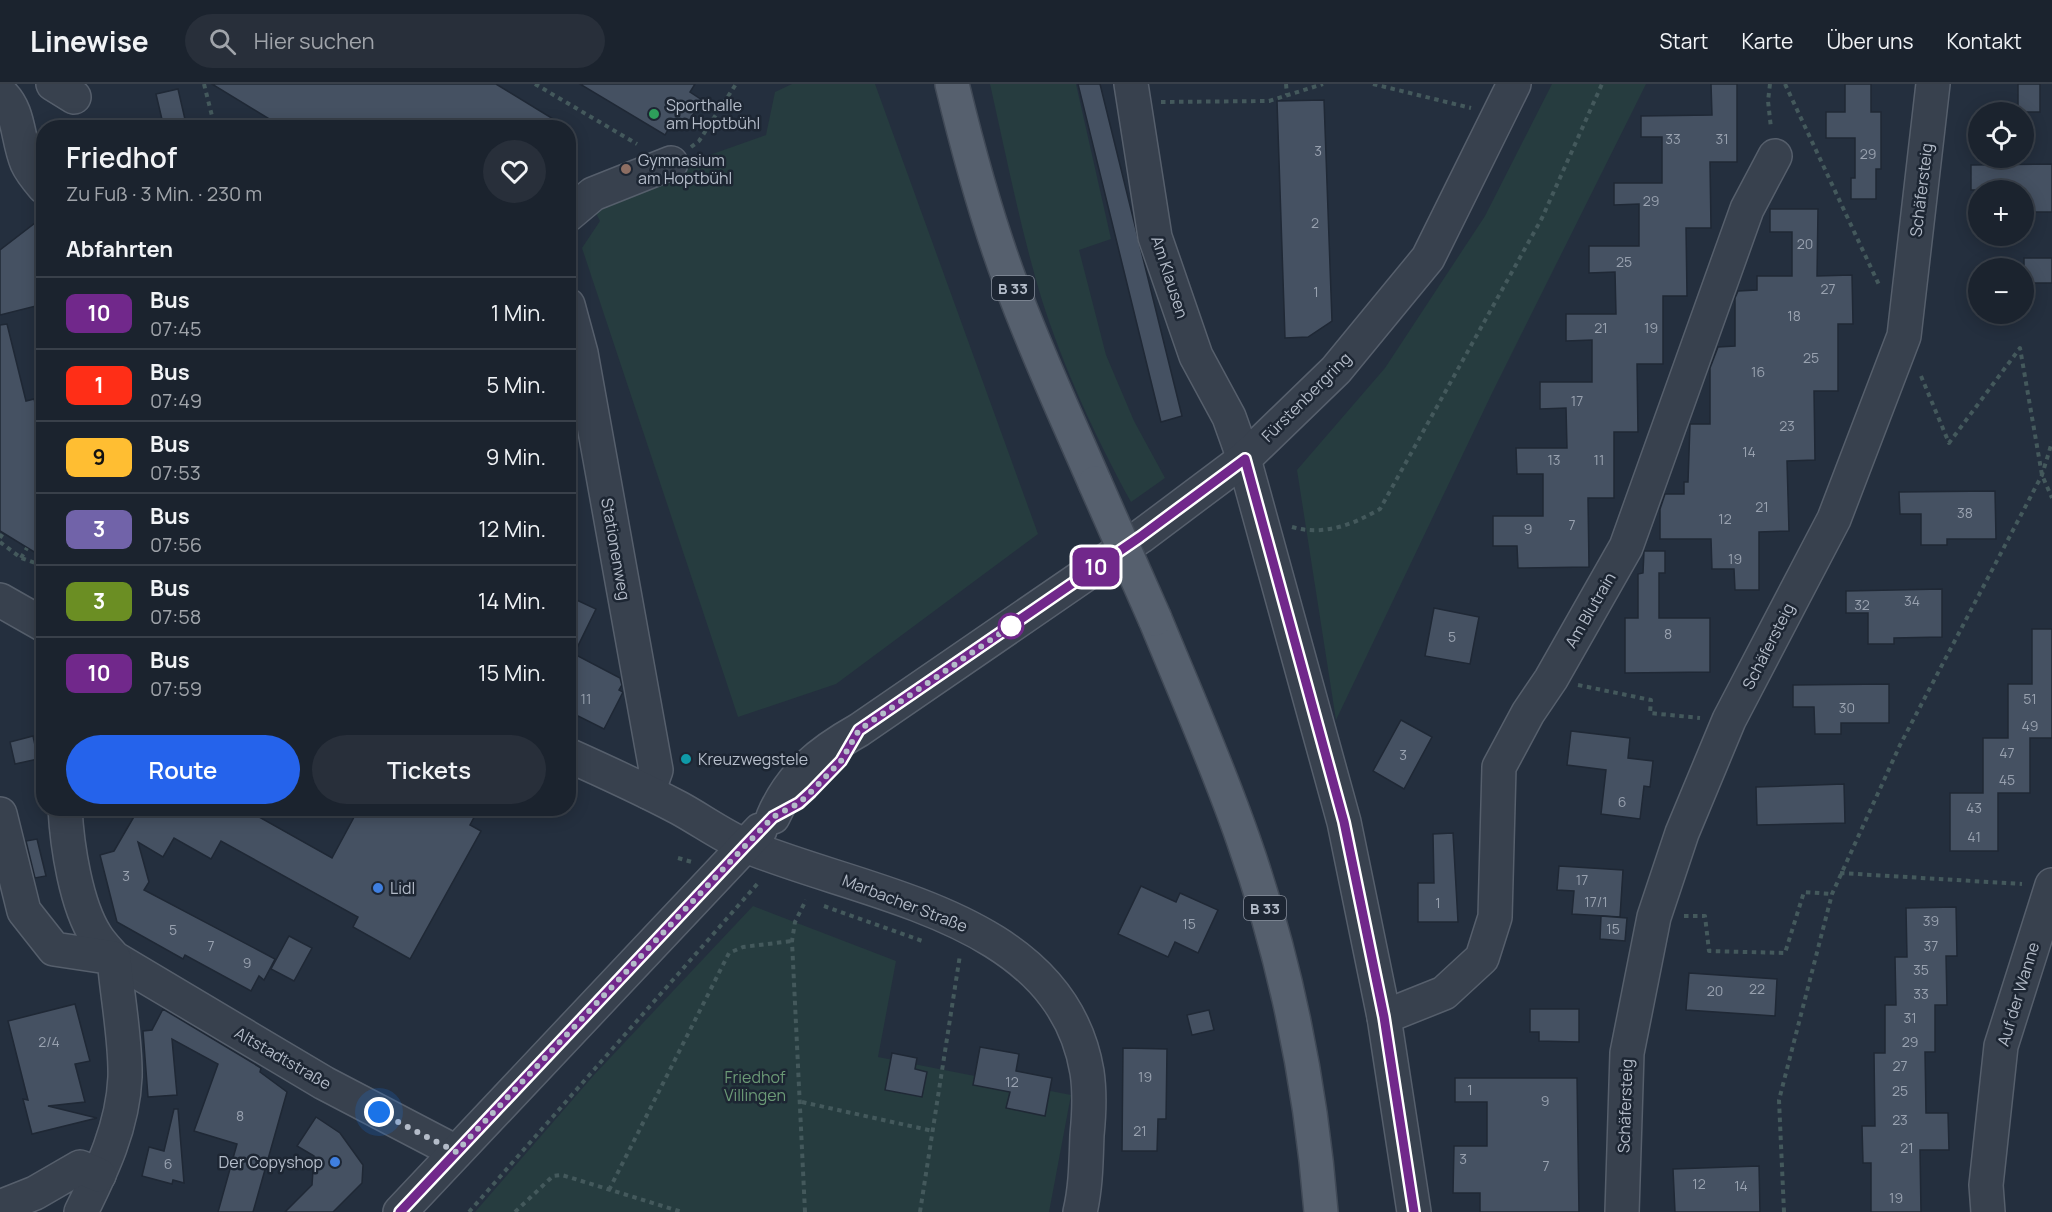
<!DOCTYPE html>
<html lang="de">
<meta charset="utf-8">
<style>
:root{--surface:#1b232e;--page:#282f3a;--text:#f1f3f6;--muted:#a0a4aa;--line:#39404a;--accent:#2563eb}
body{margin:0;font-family:Manrope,sans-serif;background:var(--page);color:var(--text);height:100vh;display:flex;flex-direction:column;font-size:22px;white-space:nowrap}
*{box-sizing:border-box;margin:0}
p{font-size:20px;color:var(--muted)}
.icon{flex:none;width:33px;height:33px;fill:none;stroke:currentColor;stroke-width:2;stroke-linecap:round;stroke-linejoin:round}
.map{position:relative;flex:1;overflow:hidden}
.details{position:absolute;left:36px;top:36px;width:540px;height:696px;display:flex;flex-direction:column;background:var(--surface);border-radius:24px;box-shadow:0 3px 15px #0003,0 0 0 2px var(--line)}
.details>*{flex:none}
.badge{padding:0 12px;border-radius:9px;font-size:21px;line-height:39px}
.tools{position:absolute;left:1968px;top:18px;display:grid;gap:12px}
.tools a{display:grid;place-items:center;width:66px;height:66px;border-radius:50%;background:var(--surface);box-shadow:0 3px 15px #0003,0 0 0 2px var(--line);font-size:30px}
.you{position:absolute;width:30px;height:30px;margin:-15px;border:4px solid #fff;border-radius:50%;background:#1a73e8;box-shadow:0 0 0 9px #1a73e833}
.map>.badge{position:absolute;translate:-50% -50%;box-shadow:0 0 0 3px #fff}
h2{padding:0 30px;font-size:22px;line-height:54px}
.round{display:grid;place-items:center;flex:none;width:63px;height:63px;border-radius:32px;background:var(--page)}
.headline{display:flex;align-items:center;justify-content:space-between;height:102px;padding:0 30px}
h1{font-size:28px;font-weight:600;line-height:45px}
.button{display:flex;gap:12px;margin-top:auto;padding:12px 30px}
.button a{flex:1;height:69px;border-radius:36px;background:var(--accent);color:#fff;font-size:24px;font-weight:600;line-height:69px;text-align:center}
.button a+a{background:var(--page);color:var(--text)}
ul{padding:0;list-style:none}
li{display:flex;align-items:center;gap:18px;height:72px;padding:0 30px;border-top:2px solid var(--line)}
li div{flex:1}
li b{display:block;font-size:22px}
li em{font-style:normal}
li .badge{min-width:66px;font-weight:700;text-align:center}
header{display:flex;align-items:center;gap:36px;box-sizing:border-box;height:84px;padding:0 30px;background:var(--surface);border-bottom:2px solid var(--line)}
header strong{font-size:28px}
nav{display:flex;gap:33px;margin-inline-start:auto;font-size:21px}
.search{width:420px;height:54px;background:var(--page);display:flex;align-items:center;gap:15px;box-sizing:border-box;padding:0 21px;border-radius:33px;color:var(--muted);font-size:22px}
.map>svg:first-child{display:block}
.green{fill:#263c3f}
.building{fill:#455162;stroke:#1f2835;stroke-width:1.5}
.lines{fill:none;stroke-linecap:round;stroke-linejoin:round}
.minor-casing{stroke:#565f6c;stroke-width:36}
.major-casing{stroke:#414a57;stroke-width:36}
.path{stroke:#44595c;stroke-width:4;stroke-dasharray:4.5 4.5;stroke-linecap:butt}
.minor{stroke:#38414e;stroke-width:33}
.major{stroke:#56606e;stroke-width:33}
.major-bridge-casing{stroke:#414a57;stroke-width:36;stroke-linecap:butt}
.major-bridge{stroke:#56606e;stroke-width:33}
.line-casing{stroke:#fff;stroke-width:14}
.line{stroke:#71288b;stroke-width:9}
.walk{stroke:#b4bcc9;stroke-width:6;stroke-dasharray:0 10.8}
.leisure-dot{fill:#2e9e5b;stroke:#1d2633;stroke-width:2}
.education-dot{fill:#8d6e63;stroke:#1d2633;stroke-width:2}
.stop-dot{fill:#fff;stroke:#71288b;stroke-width:3}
.culture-dot{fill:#0f9aa8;stroke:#1d2633;stroke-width:2}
.shop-dot{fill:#3f7fe0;stroke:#1d2633;stroke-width:2}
.labels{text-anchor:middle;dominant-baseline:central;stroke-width:5;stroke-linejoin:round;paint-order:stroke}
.number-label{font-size:14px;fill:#98a1af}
.shield{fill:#1d2633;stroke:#878f9c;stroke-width:1.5}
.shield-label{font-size:15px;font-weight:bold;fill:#b4bcc9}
.poi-label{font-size:16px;fill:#b4bcc9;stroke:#1d2633;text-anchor:start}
.street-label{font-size:16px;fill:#b4bcc9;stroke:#1d2633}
.park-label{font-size:16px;fill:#6b9a76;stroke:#1d2633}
</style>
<header>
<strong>Linewise</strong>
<div class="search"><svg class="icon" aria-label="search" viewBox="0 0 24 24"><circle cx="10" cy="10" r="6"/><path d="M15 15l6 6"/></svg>Hier suchen</div>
<nav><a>Start</a><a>Karte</a><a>Über uns</a><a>Kontakt</a></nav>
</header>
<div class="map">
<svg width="2052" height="1128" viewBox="0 0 2052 1128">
<rect width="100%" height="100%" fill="#242f3e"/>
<g class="green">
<path d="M 792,0 L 875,0 L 1038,450 L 836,600 L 738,633 L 582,164 L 600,137 L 594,125 L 687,79 L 766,51 L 775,8 Z"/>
<path d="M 990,0 L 1076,0 L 1111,155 L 1079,166 L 1106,271 L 1134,337 L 1165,394 L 1131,418 C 1096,354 1063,283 1041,213 C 1020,143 1006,71 990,0 Z"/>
<path d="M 1552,0 L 1646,0 L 1493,307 L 1336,636 L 1297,386 L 1385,284 L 1485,132 Z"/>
<path d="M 753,822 L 896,877 L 878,973 L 1071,1011 L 1049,1128 L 475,1128 L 594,991 Z"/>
</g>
<g class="building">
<path d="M 212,0 L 496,0 L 568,44 L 284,44 Z"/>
<path d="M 580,0 L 695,0 L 690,8 L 702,16 L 686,42 L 674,35 L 665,51 Z"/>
<path d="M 1078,0 L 1100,0 L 1182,332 L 1161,338 Z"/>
<path d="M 1711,0 L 1737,0 L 1737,78 L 1710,78 L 1711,144 L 1686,144 L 1687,212 L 1663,212 L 1663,280 L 1637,280 L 1638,348 L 1614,348 L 1614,414 L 1588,414 L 1589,483 L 1518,484 L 1517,462 L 1493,462 L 1493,432 L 1543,432 L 1543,390 L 1517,390 L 1516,364 L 1567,364 L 1566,324 L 1540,325 L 1540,298 L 1592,298 L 1592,256 L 1566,257 L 1566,230 L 1616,230 L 1615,188 L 1589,189 L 1589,162 L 1639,162 L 1639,120 L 1614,121 L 1614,99 L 1662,99 L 1662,53 L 1641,53 L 1641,32 L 1712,31 Z"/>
<path d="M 1845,0 L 1871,0 L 1871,28 L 1881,28 L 1881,85 L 1876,85 L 1876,115 L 1851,115 L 1851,94 L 1855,94 L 1855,54 L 1826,54 L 1826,28 L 1845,28 Z"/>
<rect x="2018" y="0" width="22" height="28"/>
<path d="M 178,5 L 187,44 L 164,44 L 156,10 Z"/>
<path d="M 1324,16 L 1332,237 L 1308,253 L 1285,254 L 1277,17 Z"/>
<path d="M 2052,80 L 2052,128 L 2024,128 L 2024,106 L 1971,106 L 1971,81 Z"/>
<path d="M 1770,125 L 1818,125 L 1817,192 L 1852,191 L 1853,240 L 1838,240 L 1838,307 L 1814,307 L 1815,376 L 1787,377 L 1789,447 L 1759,448 L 1759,506 L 1735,506 L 1734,485 L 1712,485 L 1711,455 L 1660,455 L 1660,425 L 1665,410 L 1684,410 L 1684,398 L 1688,398 L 1690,340 L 1710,340 L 1710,284 L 1718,263 L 1735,262 L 1735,214 L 1738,207 L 1757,206 L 1757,192 L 1792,192 L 1792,148 L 1770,148 Z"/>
<path d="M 39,136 L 44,154 L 44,220 L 0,231 L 0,166 Z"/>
<rect x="2024" y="174" width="28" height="25"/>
<path d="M 7,240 L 26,317 L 34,315 L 44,353 L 44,474 L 0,447 L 0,241 Z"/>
<path d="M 1995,407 L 1996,455 L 1947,455 L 1947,461 L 1921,461 L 1921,430 L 1900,430 L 1899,408 Z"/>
<path d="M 1644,467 L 1665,467 L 1665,489 L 1659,489 L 1659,534 L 1710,534 L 1710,588 L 1625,589 L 1625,534 L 1638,534 L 1638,490 L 1643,489 Z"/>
<path d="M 1942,505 L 1942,553 L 1894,554 L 1894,560 L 1868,560 L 1868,529 L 1846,529 L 1846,507 Z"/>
<path d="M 568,512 L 596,525 L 574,570 L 620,594 L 622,601 L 619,606 L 623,608 L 604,645 L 568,627 Z"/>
<path d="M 1434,524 L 1479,533 L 1470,580 L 1425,572 Z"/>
<path d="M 2032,545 L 2052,545 L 2052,654 L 2030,654 L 2030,709 L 1998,709 L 1998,767 L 1950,767 L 1950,709 L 1983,709 L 1983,654 L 2008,654 L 2008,600 L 2032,600 Z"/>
<path d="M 1889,600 L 1889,639 L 1841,639 L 1841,650 L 1815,650 L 1814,623 L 1793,623 L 1793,601 Z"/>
<path d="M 1401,636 L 1432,653 L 1404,705 L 1373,687 Z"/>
<path d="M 1571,647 L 1630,654 L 1628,674 L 1653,677 L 1650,703 L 1644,702 L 1640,735 L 1601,730 L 1606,686 L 1567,681 Z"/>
<path d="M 33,652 L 38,675 L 15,680 L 10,658 Z"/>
<path d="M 1844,700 L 1845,739 L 1757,741 L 1756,703 Z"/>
<path d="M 139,724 L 243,724 L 332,774 L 359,724 L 479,724 L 470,741 L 481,747 L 410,875 L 353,843 L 358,833 L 221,757 L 211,775 L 174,754 L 163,773 L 138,758 L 149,798 L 144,806 L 275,875 L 264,896 L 259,892 L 251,907 L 185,871 L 183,875 L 117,838 L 100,771 L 114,767 Z"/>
<path d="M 1453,749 L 1458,838 L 1418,838 L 1418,799 L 1434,799 L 1433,750 Z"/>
<path d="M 37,755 L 46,792 L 35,794 L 26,757 Z"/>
<path d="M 1559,782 L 1623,786 L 1620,833 L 1572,830 L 1574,807 L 1557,806 Z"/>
<path d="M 1141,802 L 1176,818 L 1180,809 L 1218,826 L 1198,869 L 1175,858 L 1168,873 L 1118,850 Z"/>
<path d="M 1956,823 L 1957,872 L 1946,872 L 1947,921 L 1935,921 L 1935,968 L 1925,968 L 1926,1029 L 1948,1029 L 1949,1066 L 1920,1066 L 1921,1128 L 1871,1128 L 1871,1079 L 1863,1079 L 1862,1042 L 1875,1042 L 1874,969 L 1885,969 L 1885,921 L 1896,921 L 1895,873 L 1907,873 L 1906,824 Z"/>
<path d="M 1601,832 L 1627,834 L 1625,857 L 1600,855 Z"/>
<path d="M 289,852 L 312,864 L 294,897 L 271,885 Z"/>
<path d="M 1689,889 L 1777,895 L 1775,932 L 1686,926 Z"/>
<path d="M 75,920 L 90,977 L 75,980 L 85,1018 L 48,1022 L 97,1034 L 32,1050 L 23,1015 L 28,1016 L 8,937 Z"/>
<path d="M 163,925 L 261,984 L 260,988 L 287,1008 L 253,1128 L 218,1128 L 237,1060 L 194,1047 L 218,980 L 172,955 L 177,1011 L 148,1013 L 143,947 L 152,946 Z"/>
<path d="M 1530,925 L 1579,925 L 1579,958 L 1539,957 L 1539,948 L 1530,948 Z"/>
<path d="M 1209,926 L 1214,946 L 1192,951 L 1187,931 Z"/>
<path d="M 980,963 L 1019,970 L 1016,987 L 1052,994 L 1045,1032 L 1006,1024 L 1010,1008 L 973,1001 Z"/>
<path d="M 1123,964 L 1167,965 L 1166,1035 L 1158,1035 L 1157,1067 L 1122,1067 Z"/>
<path d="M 892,969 L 917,974 L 915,985 L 927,988 L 922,1013 L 885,1006 Z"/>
<path d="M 1455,994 L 1577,994 L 1579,1128 L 1480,1128 L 1480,1109 L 1453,1109 L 1454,1062 L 1487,1062 L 1487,1018 L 1455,1018 Z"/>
<path d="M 174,1025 L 178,1025 L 184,1099 L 173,1096 L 172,1100 L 142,1092 L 149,1063 L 164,1067 Z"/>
<path d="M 316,1033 L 340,1049 L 363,1081 L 362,1099 L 333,1128 L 285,1128 L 312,1101 L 314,1072 L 297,1062 Z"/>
<path d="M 1759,1082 L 1760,1128 L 1675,1128 L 1673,1085 Z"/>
</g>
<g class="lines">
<g class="minor-casing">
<g id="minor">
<path d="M 53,0 L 74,13"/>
<path d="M 1131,0 L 1155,153 L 1196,272 L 1229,333 L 1244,375 L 1344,738 L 1384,933 L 1414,1128"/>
<path d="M 0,9 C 20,26 17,55 27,79 C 31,88 38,96 44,103"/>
<path d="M 568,131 L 593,110 L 671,79"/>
<path d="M 568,221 L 581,269 L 656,686 L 648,708"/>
<path d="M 0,516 L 44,541"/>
<path d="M 568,671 C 606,688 643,705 679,724 C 701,736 723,752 746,762 C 867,812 1061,832 1087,988 C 1090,1008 1089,1031 1087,1051 C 1086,1077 1086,1103 1080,1128"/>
<path d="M 65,724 C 67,762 76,821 96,852 C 101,860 108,867 114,874 L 324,999 L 456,1068"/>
<path d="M 0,730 L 24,827 L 54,865 L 114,874 C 117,911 126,957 125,993 C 123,1042 102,1086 81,1128"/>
<path d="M 773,733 C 791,691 820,668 859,646 L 1140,453 L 1244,375 L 1336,286 L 1428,174 L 1514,0"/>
<path d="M 1384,933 L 1444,909 L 1482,874 L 1495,833 L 1499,683 L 1528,629 L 1551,595 L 1626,463 L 1747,125 L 1775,72"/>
<path d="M 0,1123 L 35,1109 L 80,1083 L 99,1091"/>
<path d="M 400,1128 L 760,746"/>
<path d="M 1622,1128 L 1627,969 L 1654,833 L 1682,749 L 1729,636 L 1834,435 L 1904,252 L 1933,0"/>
<path d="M 1988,1128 L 1986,1101 L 2001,962 L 2052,801"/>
</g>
</g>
<g class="major-casing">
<g id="major">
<path d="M 952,0 C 968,66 986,133 1010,197 C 1035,266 1066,332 1095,399"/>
<path d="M 1155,535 C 1185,608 1217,680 1243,755 C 1285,874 1311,1002 1321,1128"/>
</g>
</g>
<g class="path">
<path d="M 204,0 L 215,44"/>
<path d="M 535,0 L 637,60"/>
<path d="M 1286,0 L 1287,11"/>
<path d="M 1373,0 L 1471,24"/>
<path d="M 1770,0 L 1768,17 L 1771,44"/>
<path d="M 1785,0 L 1880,203"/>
<path d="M 1161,18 L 1269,17 L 1323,0"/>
<path d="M 295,44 L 296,42"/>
<path d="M 691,63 L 699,57 L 736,0"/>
<path d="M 1921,292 L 1949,359 L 2020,264 L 2042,391 L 2052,414"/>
<path d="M 1292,443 C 1324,452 1352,441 1380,425 L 1542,134 L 1602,0"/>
<path d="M 0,454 L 3,449"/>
<path d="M 0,458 L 21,474 L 44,482"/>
<path d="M 21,474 L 27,464"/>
<path d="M 1578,601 L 1651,616 L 1650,629 L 1700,634"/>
<path d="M 678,774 L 692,778"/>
<path d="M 1840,789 L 2022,800"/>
<path d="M 824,822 L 925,858"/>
<path d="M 1684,832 L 1705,832 L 1709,867 L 1785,869 L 1804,808 L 1832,810"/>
<path d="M 802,1018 L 933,1047"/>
<path d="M 609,1106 L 729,869 L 743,863 L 792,857"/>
<path d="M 469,1128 L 759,798"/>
<path d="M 515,1128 L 553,1092 L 562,1091 L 682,1128"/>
<path d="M 805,1128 L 792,857 L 795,838 L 806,816"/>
<path d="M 920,1128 L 960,871"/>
<path d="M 1784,1128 L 1779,1016 L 1832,810 L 1900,661 L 2042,391 L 2052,358"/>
</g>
<use href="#minor" class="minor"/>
<use href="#major" class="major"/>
<g class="major-bridge-casing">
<path id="major-bridge" d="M 1095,399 L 1155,535"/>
</g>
<use href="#major-bridge" class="major-bridge"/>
</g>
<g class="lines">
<g class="line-casing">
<path id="line" d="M 400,1128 L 745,762 L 773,733 L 799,719 L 811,708 L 841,677 L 859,646 L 1140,453 L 1245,375 L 1344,738 L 1384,933 L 1414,1128"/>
</g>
<use href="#line" class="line"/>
<path class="walk" d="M 379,1028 L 456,1068 L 745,762 L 773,733 L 799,719 L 811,708 L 841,677 L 859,646 L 1011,542"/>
</g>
<circle class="leisure-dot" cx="654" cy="30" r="6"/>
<circle class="education-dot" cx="626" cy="85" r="6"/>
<circle class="stop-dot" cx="1011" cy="542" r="12"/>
<circle class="culture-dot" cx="686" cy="675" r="6"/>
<g class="shop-dot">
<circle cx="378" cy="804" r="6"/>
<circle cx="335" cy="1078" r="6"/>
</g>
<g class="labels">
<g class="number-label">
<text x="1673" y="54">33</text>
<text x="1722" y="54">31</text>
<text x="1318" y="66">3</text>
<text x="1868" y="69">29</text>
<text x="1651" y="116">29</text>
<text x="1315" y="138">2</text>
<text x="1805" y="159">20</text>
<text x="1624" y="177">25</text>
<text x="1828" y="204">27</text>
<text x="1316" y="207">1</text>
<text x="1794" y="231">18</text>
<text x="1601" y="243">21</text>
<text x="1651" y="243">19</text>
<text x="1811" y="273">25</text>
<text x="1758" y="287">16</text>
<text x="1577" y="316">17</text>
<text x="1787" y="341">23</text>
<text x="1749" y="367">14</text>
<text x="1554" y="375">13</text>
<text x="1599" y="375">11</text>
<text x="1762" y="422">21</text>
<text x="1965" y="428">38</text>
<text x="1725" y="434">12</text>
<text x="1572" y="440">7</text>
<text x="1528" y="444">9</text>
<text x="1735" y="474">19</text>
<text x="1912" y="516">34</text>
<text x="1862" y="520">32</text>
<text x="1668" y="549">8</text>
<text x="1452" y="552">5</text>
<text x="586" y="614">11</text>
<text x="2030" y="614">51</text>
<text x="1847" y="623">30</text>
<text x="2030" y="641">49</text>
<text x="2007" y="668">47</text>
<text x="1403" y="670">3</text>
<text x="2007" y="695">45</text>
<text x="1622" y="717">6</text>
<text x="1974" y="723">43</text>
<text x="1974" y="752">41</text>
<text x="126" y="791">3</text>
<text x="1582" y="795">17</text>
<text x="1596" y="817">17/1</text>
<text x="1438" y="818">1</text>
<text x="1931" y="836">39</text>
<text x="1189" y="839">15</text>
<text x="1613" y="844">15</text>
<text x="173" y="845">5</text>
<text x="211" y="861">7</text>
<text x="1931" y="861">37</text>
<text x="247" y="878">9</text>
<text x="1921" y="885">35</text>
<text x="1757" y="904">22</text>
<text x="1715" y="906">20</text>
<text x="1921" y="909">33</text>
<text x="1910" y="933">31</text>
<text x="49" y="957">2/4</text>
<text x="1910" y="957">29</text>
<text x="1900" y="981">27</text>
<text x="1145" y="992">19</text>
<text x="1012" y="997">12</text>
<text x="1470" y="1005">1</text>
<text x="1900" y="1006">25</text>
<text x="1545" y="1016">9</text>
<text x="240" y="1031">8</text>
<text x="1900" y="1035">23</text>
<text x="1140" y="1046">21</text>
<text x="1907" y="1063">21</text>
<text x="1463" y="1074">3</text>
<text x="168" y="1079">6</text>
<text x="1546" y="1081">7</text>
<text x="1699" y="1099">12</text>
<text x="1741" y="1101">14</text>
<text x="1896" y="1113">19</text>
</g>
<g class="shield">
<rect x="992" y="192" width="42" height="24" rx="4.5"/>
<rect x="1244" y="812" width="42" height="24" rx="4.5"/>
</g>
<g class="shield-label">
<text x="1013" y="204">B 33</text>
<text x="1265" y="824">B 33</text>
</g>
<g class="poi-label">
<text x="666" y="21">Sporthalle<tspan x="666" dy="18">am Hoptbühl</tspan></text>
<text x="638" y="76">Gymnasium<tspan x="638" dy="18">am Hoptbühl</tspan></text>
<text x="698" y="675">Kreuzwegstele</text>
<text x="390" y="804">Lidl</text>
<text x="323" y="1078" text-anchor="end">Der Copyshop</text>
</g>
<g class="street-label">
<text transform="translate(1921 106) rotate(-83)">Schäfersteig</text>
<text transform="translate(1170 193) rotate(72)">Am Klausen</text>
<text transform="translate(1306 313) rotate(-45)">Fürstenbergring</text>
<text transform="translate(616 465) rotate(80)">Stationenweg</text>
<text transform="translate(1590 526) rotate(-60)">Am Blutrain</text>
<text transform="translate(1768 562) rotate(-63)">Schäfersteig</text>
<text transform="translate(905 819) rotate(21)">Marbacher Straße</text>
<text transform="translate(2018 910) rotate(-73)">Auf der Wanne</text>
<text transform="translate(283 974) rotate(30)">Altstadtstraße</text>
<text transform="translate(1625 1022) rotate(-88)">Schäfersteig</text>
</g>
<g class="park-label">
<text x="755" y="993">Friedhof<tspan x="755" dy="18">Villingen</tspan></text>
</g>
</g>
</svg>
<div class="tools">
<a><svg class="icon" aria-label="locate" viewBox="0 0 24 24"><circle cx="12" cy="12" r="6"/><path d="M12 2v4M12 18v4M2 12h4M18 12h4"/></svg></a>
<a>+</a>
<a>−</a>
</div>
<div class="you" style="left:379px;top:1028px"></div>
<b class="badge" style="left:1096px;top:483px;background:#71288b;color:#fff">10</b>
<section class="details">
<div class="headline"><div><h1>Friedhof</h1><p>Zu Fuß · 3 Min. · 230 m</p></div><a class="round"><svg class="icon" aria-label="heart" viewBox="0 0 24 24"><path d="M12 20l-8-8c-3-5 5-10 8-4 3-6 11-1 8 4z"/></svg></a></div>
<h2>Abfahrten</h2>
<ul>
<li><span class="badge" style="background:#71288b;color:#fff">10</span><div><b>Bus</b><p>07:45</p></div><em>1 Min.</em></li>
<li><span class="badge" style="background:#ff2e17;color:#fff">1</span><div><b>Bus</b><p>07:49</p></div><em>5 Min.</em></li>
<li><span class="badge" style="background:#ffbe32;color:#111">9</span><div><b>Bus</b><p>07:53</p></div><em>9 Min.</em></li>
<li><span class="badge" style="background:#7163a9;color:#fff">3</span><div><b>Bus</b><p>07:56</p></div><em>12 Min.</em></li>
<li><span class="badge" style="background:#6b8e23;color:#fff">3</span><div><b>Bus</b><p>07:58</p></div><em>14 Min.</em></li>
<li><span class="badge" style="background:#71288b;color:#fff">10</span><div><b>Bus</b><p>07:59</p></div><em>15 Min.</em></li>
</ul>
<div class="button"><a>Route</a><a>Tickets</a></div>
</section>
</div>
